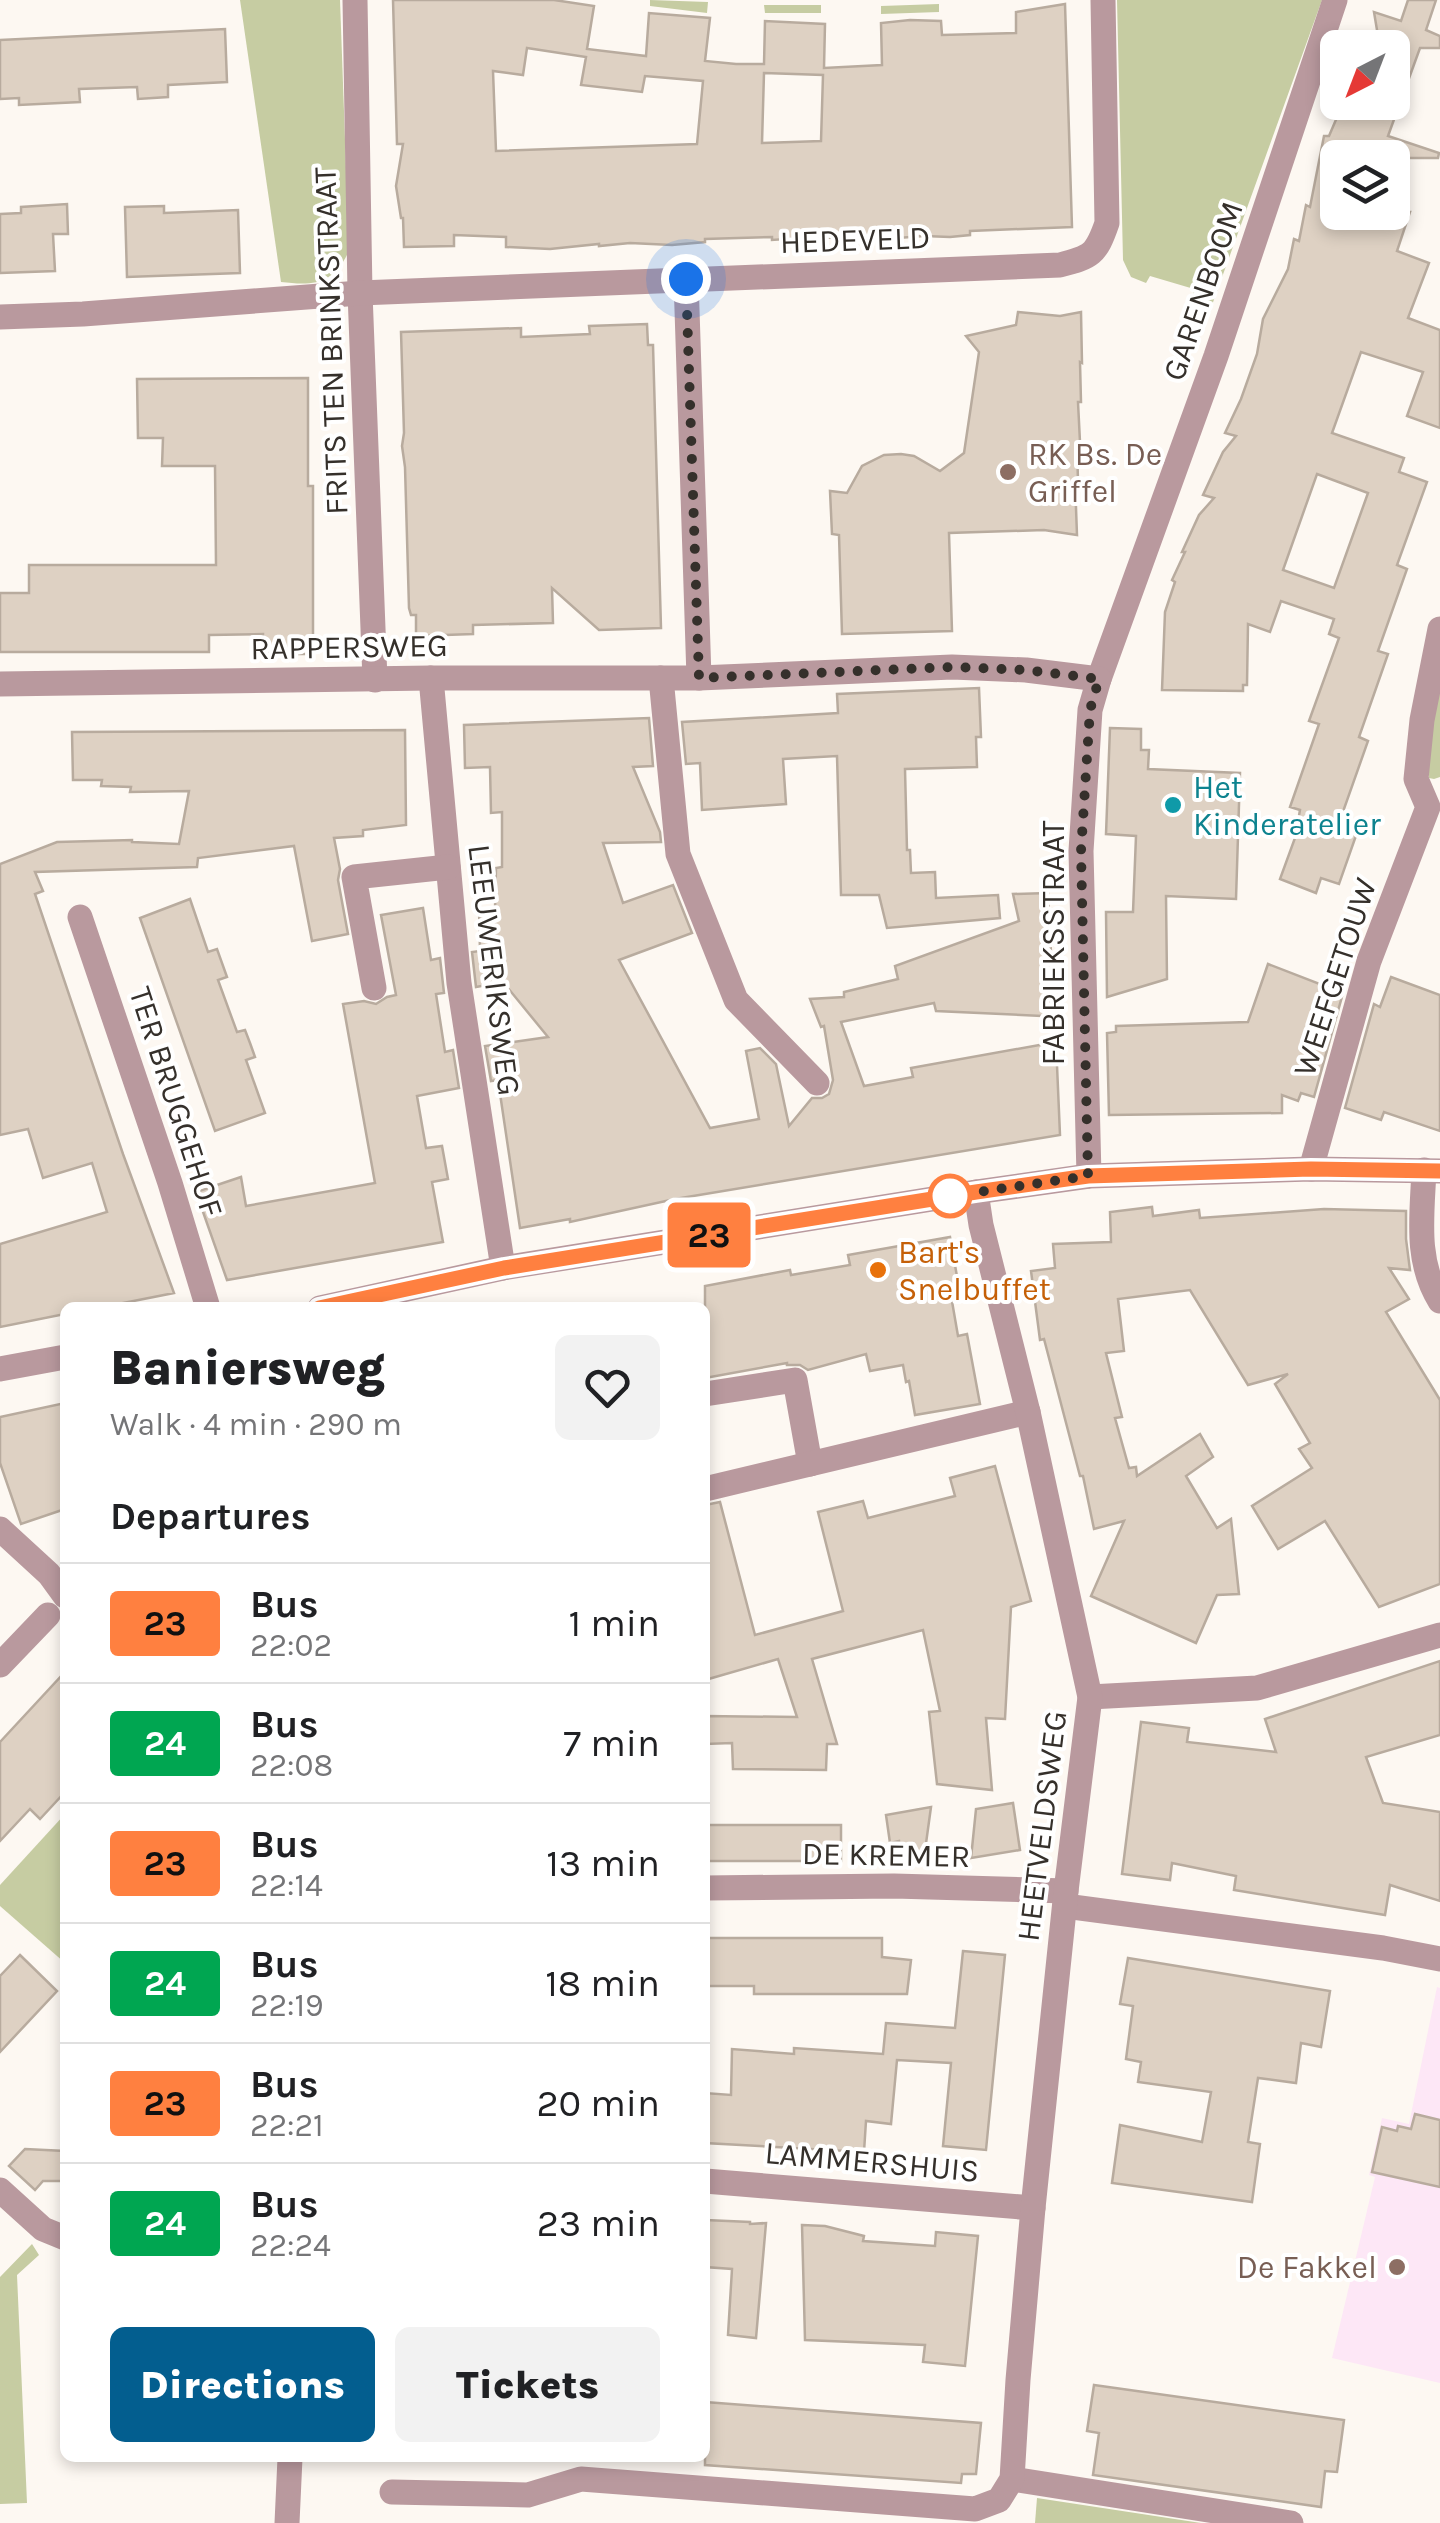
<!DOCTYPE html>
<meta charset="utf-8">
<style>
:root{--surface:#fff;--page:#f2f2f2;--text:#202124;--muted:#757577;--line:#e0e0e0;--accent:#035e8f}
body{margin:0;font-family:Karla,sans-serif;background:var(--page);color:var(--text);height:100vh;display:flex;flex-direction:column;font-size:38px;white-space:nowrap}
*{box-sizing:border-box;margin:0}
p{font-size:32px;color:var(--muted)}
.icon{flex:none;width:55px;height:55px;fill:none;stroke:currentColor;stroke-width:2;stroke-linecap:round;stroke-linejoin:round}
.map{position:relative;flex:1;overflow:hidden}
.sheet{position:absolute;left:60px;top:1302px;width:650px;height:1160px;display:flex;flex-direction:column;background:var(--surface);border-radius:15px;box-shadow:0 5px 15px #0003}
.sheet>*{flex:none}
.badge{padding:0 20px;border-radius:8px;font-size:35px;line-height:65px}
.needle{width:65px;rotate:222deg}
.fabs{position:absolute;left:1320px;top:30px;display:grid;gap:20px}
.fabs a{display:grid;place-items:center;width:90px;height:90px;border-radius:15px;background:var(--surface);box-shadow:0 5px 15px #0003;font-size:50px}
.you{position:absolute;width:50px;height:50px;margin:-25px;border:8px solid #fff;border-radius:50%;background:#1a73e8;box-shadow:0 0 0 15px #1a73e833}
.map>.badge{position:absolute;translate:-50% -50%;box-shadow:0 0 0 5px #fff}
h2{padding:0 50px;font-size:38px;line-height:90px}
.round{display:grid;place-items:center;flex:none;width:105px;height:105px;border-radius:15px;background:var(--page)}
.head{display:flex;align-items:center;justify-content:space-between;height:170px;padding:0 50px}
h1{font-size:48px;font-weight:800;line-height:75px}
.button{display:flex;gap:20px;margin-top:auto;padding:20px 50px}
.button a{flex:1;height:115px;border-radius:15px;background:var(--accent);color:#fff;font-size:40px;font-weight:800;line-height:115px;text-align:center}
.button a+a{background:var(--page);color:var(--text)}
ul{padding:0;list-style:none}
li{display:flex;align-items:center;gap:30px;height:120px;padding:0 50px;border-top:2px solid var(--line)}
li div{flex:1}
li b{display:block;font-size:38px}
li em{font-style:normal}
li .badge{min-width:110px;font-weight:700;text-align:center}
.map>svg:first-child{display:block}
.education{fill:#fde7f6}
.green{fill:#c6cca2}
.building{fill:#ded1c3;stroke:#b8ab9e;stroke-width:2.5;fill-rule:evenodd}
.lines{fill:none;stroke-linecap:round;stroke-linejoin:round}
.minor{stroke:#b9999e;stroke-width:25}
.line-casing{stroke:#fff;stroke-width:22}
.line{stroke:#ff8040;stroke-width:15}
.walk{stroke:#35302b;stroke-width:10;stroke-dasharray:0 18}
.education-dot{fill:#8d6e63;stroke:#fff;stroke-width:4}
.culture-dot{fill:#0f9aa8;stroke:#fff;stroke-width:4}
.stop-dot{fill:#fff;stroke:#ff8040;stroke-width:5}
.food-dot{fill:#e8710a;stroke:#fff;stroke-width:4}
.labels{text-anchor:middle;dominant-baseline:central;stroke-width:8;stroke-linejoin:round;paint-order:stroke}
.street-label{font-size:32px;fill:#35302b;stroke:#fff}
.education-label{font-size:32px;fill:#785e54;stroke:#fff;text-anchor:start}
.culture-label{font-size:32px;fill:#0d838f;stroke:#fff;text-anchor:start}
.food-label{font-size:32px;fill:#c56008;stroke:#fff;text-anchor:start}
</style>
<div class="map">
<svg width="1440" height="2523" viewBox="0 0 1440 2523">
<rect width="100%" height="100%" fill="#fdf8f2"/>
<path class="education" d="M 1437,1987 L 1440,1988 L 1440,2383 L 1332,2358 L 1375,2177 L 1369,2175 L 1382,2118 L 1409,2124 Z"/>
<g class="green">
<path d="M 240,0 L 340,0 L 349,251 C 333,284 315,286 281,282 Z"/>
<path d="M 650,0 L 708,2 L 707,13 L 650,6 Z"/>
<path d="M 1117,0 L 1322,0 L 1212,305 L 1192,298 L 1194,289 L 1150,276 L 1146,283 L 1131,277 L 1123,260 Z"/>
<path d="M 939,4 L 939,12 L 881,14 L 881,6 Z"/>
<path d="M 764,5 L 821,5 L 821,13 L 765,13 Z"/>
<path d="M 1440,666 L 1440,777 L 1434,779 L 1429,778 L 1426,750 Z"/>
<path d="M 65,1814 L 65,1963 L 0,1906 L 0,1885 Z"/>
<path d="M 32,2244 L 39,2255 L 17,2275 L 27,2503 L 0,2504 L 0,2277 Z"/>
<path d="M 1037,2498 L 1201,2523 L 1035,2523 Z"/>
</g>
<g class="building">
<path d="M 393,0 L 554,0 L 594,6 L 587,49 L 646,56 L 649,13 L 710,18 L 705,61 L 736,64 L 764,64 L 765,21 L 825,24 L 824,68 L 882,65 L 881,23 L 910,20 L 941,21 L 942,35 L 1016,33 L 1016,12 L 1065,4 L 1072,227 L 970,231 L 970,235 L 950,237 L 924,236 L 871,240 L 817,237 L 772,240 L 772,237 L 705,239 L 705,242 L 672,245 L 630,243 L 599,246 L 599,244 L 550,249 L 506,247 L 506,237 L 454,235 L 454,246 L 404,247 L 403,218 L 401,218 L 396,186 L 403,144 L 397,144 ZM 527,48 L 586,57 L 581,85 L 642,92 L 645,76 L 703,81 L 697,144 L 496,151 L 493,71 L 523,75 ZM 764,73 L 823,75 L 821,141 L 762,143 Z"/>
<path d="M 1408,0 L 1436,0 L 1426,30 L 1440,36 L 1440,48 L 1420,48 L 1388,136 L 1439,153 L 1438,158 L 1338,158 L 1338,212 L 1410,212 L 1397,251 L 1429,263 L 1408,318 L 1440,330 L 1440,428 L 1407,416 L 1423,372 L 1361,352 L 1332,433 L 1404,458 L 1399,472 L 1427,482 L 1397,565 L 1407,569 L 1378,651 L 1388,654 L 1359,737 L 1368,741 L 1339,823 L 1358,830 L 1339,884 L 1321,878 L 1316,893 L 1280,879 L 1295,838 L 1300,810 L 1290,807 L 1319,724 L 1309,721 L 1339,638 L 1329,634 L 1334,619 L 1281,601 L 1270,632 L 1248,624 L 1247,685 L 1243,685 L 1243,691 L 1162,690 L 1165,612 L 1175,582 L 1172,580 L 1185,552 L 1182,552 L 1199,515 L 1214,498 L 1203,495 L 1223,452 L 1236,436 L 1225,433 L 1241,399 L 1257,354 L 1263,319 L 1288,269 L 1294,239 L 1299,241 L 1306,205 L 1310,207 L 1324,136 L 1329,136 L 1338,115 L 1342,117 L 1347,102 L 1392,102 L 1392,48 L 1380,48 L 1374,12 L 1401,21 ZM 1317,474 L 1368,493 L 1334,588 L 1283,570 Z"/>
<path d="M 225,29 L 227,82 L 168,85 L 168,97 L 138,99 L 137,87 L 79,89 L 80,102 L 19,105 L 19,98 L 0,99 L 0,40 Z"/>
<path d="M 67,204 L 68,234 L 53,234 L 55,271 L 0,273 L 0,214 L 21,213 L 21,207 Z"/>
<path d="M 164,206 L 164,213 L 238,210 L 240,273 L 127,277 L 125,207 Z"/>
<path d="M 1018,312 L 1060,316 L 1081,312 L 1082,363 L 1080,362 L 1081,402 L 1078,402 L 1080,442 L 1077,442 L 1078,482 L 1075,481 L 1077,535 L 1044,530 L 949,533 L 952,631 L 842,634 L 839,535 L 832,534 L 830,491 L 847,493 L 862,466 L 884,455 L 901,454 L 914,456 L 940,471 L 964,453 L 979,352 L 966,336 L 1016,325 Z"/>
<path d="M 647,324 L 648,345 L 653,345 L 661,628 L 599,630 L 552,588 L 553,623 L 473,625 L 473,634 L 416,636 L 416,615 L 411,615 L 409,608 L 405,467 L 402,446 L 404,433 L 401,332 L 521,328 L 521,337 L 590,334 L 589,326 Z"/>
<path d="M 308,378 L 308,486 L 313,486 L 313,654 L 263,654 L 263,634 L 209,635 L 209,652 L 0,652 L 0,593 L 29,593 L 29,565 L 216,565 L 215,466 L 162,466 L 163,438 L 138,438 L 137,379 Z"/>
<path d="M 979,688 L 981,737 L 976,737 L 977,767 L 905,769 L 907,850 L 910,850 L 911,873 L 935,872 L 936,898 L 998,895 L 1000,918 L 887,928 L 879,895 L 841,895 L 837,756 L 783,759 L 786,804 L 702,810 L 700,763 L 686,764 L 682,722 L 838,713 L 837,694 Z"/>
<path d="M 649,718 L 653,766 L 633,767 L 660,832 L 661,842 L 603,843 L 623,903 L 673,885 L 692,933 L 619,960 L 710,1128 L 759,1119 L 746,1051 L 760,1048 L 776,1064 L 789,1126 L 812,1098 L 822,1098 L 829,1094 L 833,1080 L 824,1026 L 821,1027 L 810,999 L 844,997 L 844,992 L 898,979 L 895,966 L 1019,921 L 1013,894 L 1048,893 L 1054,1013 L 1042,1016 L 936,1011 L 934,1003 L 841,1022 L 864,1086 L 913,1077 L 911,1068 L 1056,1042 L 1060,1135 L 675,1199 L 570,1222 L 570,1219 L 520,1228 L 498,1080 L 491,1081 L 485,1046 L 548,1037 L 503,982 L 476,987 L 472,952 L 480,951 L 479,908 L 495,909 L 496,868 L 502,867 L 502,812 L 491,813 L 490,767 L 465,768 L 464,725 Z"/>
<path d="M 1110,728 L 1141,729 L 1141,750 L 1149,750 L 1148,769 L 1240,773 L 1236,899 L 1166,896 L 1167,979 L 1107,997 L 1106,912 L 1133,912 L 1136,836 L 1106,834 Z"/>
<path d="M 405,730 L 406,825 L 363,830 L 363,836 L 334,838 L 340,869 L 338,880 L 348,934 L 312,941 L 294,846 L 198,858 L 197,867 L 35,872 L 43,891 L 35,894 L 123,1154 L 174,1293 L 98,1308 L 65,1308 L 65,1314 L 0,1327 L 0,1244 L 107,1212 L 92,1163 L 43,1178 L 28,1129 L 0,1135 L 0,864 L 57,842 L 132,840 L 132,842 L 179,844 L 189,791 L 130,792 L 131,787 L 101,786 L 102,780 L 73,780 L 72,732 Z"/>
<path d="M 190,899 L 208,952 L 217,949 L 227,977 L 218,980 L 237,1032 L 245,1030 L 250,1043 L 255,1057 L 246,1060 L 265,1113 L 215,1131 L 140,918 Z"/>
<path d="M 423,908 L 431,960 L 440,958 L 444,993 L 436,994 L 445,1052 L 453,1050 L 459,1088 L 417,1096 L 426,1148 L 442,1146 L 448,1179 L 432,1182 L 443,1242 L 227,1280 L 196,1192 L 241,1177 L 246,1206 L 375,1183 L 343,1004 L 364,1001 L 376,1004 L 387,997 L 396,995 L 381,915 Z"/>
<path d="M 1268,964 L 1343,993 L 1314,1097 L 1301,1093 L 1298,1101 L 1282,1095 L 1282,1113 L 1109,1115 L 1107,1033 L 1116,1032 L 1116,1026 L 1248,1022 Z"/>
<path d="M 1391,977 L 1440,995 L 1440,1131 L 1384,1112 L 1381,1120 L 1345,1108 L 1374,1004 L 1380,1007 Z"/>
<path d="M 1152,1207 L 1153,1216 L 1199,1210 L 1200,1218 L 1324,1209 L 1406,1211 L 1406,1239 L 1410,1270 L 1389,1268 L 1409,1299 L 1386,1312 L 1440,1400 L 1440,1584 L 1379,1607 L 1325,1521 L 1278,1549 L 1252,1506 L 1312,1468 L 1299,1449 L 1310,1443 L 1275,1384 L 1288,1374 L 1248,1385 L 1190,1290 L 1118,1299 L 1124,1351 L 1106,1353 L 1122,1417 L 1115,1418 L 1129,1468 L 1136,1467 L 1137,1476 L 1200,1434 L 1213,1457 L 1186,1476 L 1217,1528 L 1231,1519 L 1239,1594 L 1217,1595 L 1196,1643 L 1091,1596 L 1124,1521 L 1094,1529 L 1083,1476 L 1080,1476 L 1044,1339 L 1040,1340 L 1031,1271 L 1055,1268 L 1053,1244 L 1111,1242 L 1110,1212 Z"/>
<path d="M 950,1237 L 958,1282 L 949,1284 L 958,1336 L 967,1334 L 980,1404 L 915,1415 L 909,1381 L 906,1382 L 903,1365 L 870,1371 L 866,1354 L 808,1370 L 800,1365 L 787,1365 L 787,1363 L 705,1378 L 705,1286 L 790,1270 L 791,1275 L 850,1265 L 848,1255 Z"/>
<path d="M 65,1403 L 65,1509 L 21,1524 L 0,1463 L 0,1417 Z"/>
<path d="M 995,1466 L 1031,1601 L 1011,1607 L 1005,1719 L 986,1718 L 992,1790 L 937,1784 L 929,1712 L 940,1711 L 923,1630 L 812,1659 L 837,1744 L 827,1744 L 826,1770 L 733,1769 L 732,1743 L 705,1744 L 705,1716 L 797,1717 L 778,1659 L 705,1680 L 705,1505 L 720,1502 L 755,1635 L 843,1611 L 818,1512 L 863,1501 L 868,1518 L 955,1496 L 950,1478 Z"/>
<path d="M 1440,1661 L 1440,1735 L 1366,1757 L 1383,1803 L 1440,1812 L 1440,1901 L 1390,1885 L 1385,1915 L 1234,1890 L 1236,1876 L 1172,1863 L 1170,1880 L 1122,1874 L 1141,1722 L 1189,1728 L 1187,1742 L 1276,1752 L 1265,1719 Z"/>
<path d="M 65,1672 L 65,1792 L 40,1819 L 30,1809 L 0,1841 L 0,1742 Z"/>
<path d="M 1013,1803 L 1020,1850 L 971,1858 L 976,1809 Z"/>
<path d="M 931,1807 L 924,1858 L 901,1861 L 899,1841 L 890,1843 L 886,1815 Z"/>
<rect x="705" y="1825" width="136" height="36"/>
<path d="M 707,1938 L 882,1938 L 882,1957 L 911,1960 L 907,1994 L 754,1994 L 754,1986 L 705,1986 Z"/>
<path d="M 963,1951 L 1005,1955 L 986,2150 L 943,2146 L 951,2063 L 897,2060 L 891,2124 L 866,2121 L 864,2152 L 705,2143 L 705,2093 L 731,2095 L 732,2049 L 794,2054 L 794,2048 L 883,2054 L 886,2023 L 955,2028 Z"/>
<path d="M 20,1955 L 57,1991 L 0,2052 L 0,1976 Z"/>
<path d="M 1128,1958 L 1330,1991 L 1321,2047 L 1301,2043 L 1296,2083 L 1258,2078 L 1248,2142 L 1260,2144 L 1252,2202 L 1112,2183 L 1120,2125 L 1202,2142 L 1211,2092 L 1138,2082 L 1141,2062 L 1126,2059 L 1133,2006 L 1120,2004 Z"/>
<path d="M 1415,2114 L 1440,2120 L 1440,2187 L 1372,2172 L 1382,2127 L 1397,2131 L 1398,2126 L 1411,2129 Z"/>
<path d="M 25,2149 L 65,2151 L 65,2181 L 43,2181 L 35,2190 L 9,2166 Z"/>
<path d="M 705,2220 L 750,2222 L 750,2224 L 766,2223 L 756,2338 L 728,2335 L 732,2269 L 705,2267 Z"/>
<path d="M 802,2225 L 825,2226 L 864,2236 L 863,2241 L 935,2246 L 936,2232 L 978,2236 L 965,2366 L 923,2362 L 925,2345 L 805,2340 Z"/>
<path d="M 1094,2385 L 1344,2420 L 1337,2472 L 1325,2471 L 1321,2507 L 1093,2475 L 1099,2433 L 1087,2431 Z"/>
<path d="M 705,2402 L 981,2423 L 976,2474 L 962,2474 L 961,2483 L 705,2465 Z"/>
</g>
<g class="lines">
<g class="minor">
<path d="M 355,0 L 360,293 L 375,680"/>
<path d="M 686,279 L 699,678"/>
<path d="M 0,317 L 83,314 L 360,293 L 1060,265 C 1091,257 1096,255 1107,223 L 1103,0"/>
<path d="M 431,678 L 459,983 L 503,1268"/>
<path d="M 661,678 L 678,854 L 736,1000 L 817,1083"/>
<path d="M 1099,679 L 1216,356 L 1335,0"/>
<path d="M 0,684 L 431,678 L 699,678 L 952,667 L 1026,670 L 1099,679 L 1090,710 L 1081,851 L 1089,1176"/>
<path d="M 80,917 L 170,1183 L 208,1308"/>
<path d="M 374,988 L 354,877 L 448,867"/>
<path d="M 1311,1169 L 1369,961 L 1428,807 L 1416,779 L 1422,720 L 1440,629"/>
<path d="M 1424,1170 C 1422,1216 1415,1261 1440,1301"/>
<path d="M 320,1308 L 503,1268 L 976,1192 L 1089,1176 L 1311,1169 L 1440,1171"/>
<path d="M 0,1369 L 65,1357"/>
<path d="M 705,1394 L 795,1380 L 810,1464"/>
<path d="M 705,1489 L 1028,1412"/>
<path d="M 0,1529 L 49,1574 L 65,1596"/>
<path d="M 0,1665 L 48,1615"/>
<path d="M 1090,1697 L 1257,1688 L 1440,1635"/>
<path d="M 705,1888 L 894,1886 L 1066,1891"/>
<path d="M 1065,1906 L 1383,1948 L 1440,1959"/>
<path d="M 705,2181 L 1033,2208"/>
<path d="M 0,2190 L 43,2229 L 65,2238"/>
<path d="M 1012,2479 L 1291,2523"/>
<path d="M 392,2492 L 528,2495 L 581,2479 L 975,2509 L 999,2500 L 1012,2479 L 1018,2380 L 1033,2208 L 1066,1891 L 1090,1697 L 1028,1412 L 981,1225 L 976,1192"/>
<path d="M 287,2523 L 290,2458"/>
</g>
</g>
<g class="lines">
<g class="line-casing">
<path id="line" d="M 319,1308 L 504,1268 L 976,1192 L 1088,1176 L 1311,1169 L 1440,1171"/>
</g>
<use href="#line" class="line"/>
<path class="walk" d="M 686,279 L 699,678 L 952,667 L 1026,670 L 1099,679 L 1090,710 L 1081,851 L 1088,1176 L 937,1198 L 950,1196"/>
</g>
<g class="education-dot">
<circle cx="1008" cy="472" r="10"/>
<circle cx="1397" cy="2267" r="10"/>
</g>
<circle class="culture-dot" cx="1173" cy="805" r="10"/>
<circle class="stop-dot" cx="950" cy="1196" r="20"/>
<circle class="food-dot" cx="878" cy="1270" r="10"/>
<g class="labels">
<g class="street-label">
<text transform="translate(855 240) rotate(-2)">HEDEVELD</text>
<text transform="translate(1203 291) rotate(-71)">GARENBOOM</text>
<text transform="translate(331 341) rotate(-92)">FRITS TEN BRINKSTRAAT</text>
<text transform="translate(349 647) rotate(-1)">RAPPERSWEG</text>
<text transform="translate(1053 943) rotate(-90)">FABRIEKSSTRAAT</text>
<text transform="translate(494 970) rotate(83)">LEEUWERIKSWEG</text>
<text transform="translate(1335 977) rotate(-72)">WEEFGETOUW</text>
<text transform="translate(176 1102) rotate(72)">TER BRUGGEHOF</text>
<text transform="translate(1042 1826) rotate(-83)">HEETVELDSWEG</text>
<text transform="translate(886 1855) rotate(1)">DE KREMER</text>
<text transform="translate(872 2162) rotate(5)">LAMMERSHUIS</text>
</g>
<g class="education-label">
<text x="1028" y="454">RK Bs. De<tspan x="1028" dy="37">Griffel</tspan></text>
<text x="1377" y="2267" text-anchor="end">De Fakkel</text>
</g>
<g class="culture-label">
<text x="1193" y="787">Het<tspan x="1193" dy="37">Kinderatelier</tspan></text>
</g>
<g class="food-label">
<text x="898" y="1252">Bart's<tspan x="898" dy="37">Snelbuffet</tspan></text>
</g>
</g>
</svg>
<div class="fabs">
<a><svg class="needle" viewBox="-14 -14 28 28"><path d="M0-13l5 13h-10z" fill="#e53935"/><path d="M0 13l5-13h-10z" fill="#757577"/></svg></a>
<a><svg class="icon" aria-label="layers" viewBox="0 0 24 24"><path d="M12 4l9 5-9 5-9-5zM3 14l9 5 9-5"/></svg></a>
</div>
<div class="you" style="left:686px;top:279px"></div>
<b class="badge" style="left:709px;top:1235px;background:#ff8040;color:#111">23</b>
<section class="sheet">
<div class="head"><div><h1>Baniersweg</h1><p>Walk · 4 min · 290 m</p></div><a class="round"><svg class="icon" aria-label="heart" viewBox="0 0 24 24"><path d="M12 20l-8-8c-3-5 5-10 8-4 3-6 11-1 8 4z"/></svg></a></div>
<h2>Departures</h2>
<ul>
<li><span class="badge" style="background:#ff8040;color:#111">23</span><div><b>Bus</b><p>22:02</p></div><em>1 min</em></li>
<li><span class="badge" style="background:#00a651;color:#fff">24</span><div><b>Bus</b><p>22:08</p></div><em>7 min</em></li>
<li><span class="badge" style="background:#ff8040;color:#111">23</span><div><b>Bus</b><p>22:14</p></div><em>13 min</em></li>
<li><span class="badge" style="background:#00a651;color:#fff">24</span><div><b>Bus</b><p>22:19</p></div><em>18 min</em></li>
<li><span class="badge" style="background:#ff8040;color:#111">23</span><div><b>Bus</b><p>22:21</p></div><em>20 min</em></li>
<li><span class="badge" style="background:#00a651;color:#fff">24</span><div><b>Bus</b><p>22:24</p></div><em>23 min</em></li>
</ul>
<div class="button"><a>Directions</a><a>Tickets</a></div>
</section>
</div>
